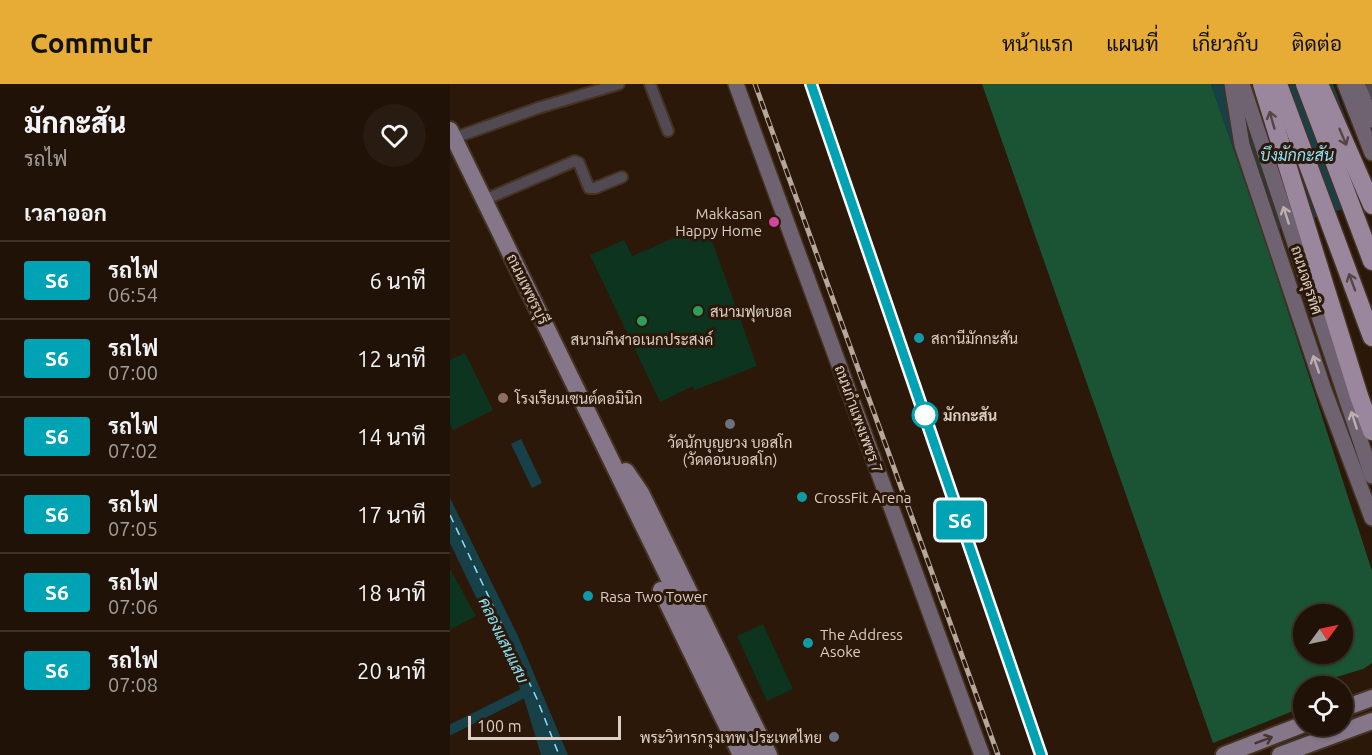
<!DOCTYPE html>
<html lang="th">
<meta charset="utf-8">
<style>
:root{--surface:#201207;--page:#281b11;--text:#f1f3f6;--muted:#a29e9b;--line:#3d3228;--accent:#e6ac36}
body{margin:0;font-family:Ubuntu,Sarabun,sans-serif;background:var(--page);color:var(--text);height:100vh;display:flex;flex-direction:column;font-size:22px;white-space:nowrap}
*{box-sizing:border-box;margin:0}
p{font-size:20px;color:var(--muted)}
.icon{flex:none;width:33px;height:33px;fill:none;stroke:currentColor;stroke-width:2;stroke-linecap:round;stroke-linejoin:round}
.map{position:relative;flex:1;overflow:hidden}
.side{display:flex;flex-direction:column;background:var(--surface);width:450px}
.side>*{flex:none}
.badge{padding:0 12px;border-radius:4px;font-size:21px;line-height:39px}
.needle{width:39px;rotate:57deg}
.buttons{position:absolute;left:843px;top:520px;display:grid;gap:12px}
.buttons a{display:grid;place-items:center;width:60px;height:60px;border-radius:50%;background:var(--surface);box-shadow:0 2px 4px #0004,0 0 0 2px var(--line);font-size:30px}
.scale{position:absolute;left:18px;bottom:15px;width:153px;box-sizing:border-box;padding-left:6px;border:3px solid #ddcfc6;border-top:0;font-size:16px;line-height:21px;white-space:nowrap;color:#ddcfc6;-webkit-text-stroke:4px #2b1809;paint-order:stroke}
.map>.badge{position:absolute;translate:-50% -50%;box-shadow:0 0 0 3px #fff}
h2{padding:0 24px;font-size:22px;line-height:54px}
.round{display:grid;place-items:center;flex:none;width:63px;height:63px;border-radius:32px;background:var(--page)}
.head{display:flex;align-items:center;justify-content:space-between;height:102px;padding:0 24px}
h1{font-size:28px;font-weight:800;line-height:45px}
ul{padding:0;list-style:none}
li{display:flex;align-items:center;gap:18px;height:78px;padding:0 24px;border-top:2px solid var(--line)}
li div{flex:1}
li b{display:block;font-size:22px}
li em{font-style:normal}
li .badge{min-width:66px;font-weight:700;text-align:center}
header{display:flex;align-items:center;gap:36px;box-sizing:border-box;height:84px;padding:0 30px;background:var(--accent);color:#111}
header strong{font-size:28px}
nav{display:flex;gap:33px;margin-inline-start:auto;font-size:21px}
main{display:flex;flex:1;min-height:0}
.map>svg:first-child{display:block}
.green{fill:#0c341f}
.forest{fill:#1b5435;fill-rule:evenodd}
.water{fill:#174049}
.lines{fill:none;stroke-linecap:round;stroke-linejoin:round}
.canal{stroke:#174049;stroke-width:10}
.ferry{stroke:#8ce2f7;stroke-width:1.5;stroke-dasharray:8 6;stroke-linecap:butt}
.street-casing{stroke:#443223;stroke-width:14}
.secondary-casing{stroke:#443223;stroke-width:18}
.primary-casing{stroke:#443223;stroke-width:20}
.highway-casing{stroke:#443223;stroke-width:21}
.street{stroke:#514a53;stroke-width:10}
.secondary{stroke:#6f6371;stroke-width:15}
.primary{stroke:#867689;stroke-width:16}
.highway{stroke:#9a879e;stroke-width:18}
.rail-casing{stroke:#b6a79d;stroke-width:5}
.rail{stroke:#2b1809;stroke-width:3;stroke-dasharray:9;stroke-linecap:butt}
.oneway{stroke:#574445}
.oneway2{stroke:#bcafac}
.oneway3{stroke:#46342f}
.line-casing{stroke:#fff;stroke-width:14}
.line{stroke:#00a3b4;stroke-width:9}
.hotel-dot{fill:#d1479c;stroke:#2b1809;stroke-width:2}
.leisure-dot{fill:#2e9e5b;stroke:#2b1809;stroke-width:2}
.culture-dot{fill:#0f9aa8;stroke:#2b1809;stroke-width:2}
.education-dot{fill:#8d6e63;stroke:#2b1809;stroke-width:2}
.stop-dot{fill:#fff;stroke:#00a3b4;stroke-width:3}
.worship-dot{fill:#6b7280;stroke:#2b1809;stroke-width:2}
.labels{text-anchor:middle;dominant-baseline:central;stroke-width:6;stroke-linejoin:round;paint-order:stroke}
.poi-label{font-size:15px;fill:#ddcfc6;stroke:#2b1809;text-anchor:start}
.street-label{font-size:15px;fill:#ddcfc6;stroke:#2b1809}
.stop-label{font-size:15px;font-weight:bold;fill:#ddcfc6;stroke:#2b1809;text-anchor:start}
.water-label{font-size:16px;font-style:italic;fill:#8ce2f7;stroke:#2b1809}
</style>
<header>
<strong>Commutr</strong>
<nav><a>หน้าแรก</a><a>แผนที่</a><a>เกี่ยวกับ</a><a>ติดต่อ</a></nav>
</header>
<main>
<section class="side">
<div class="head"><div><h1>มักกะสัน</h1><p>รถไฟ</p></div><a class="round"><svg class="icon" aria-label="heart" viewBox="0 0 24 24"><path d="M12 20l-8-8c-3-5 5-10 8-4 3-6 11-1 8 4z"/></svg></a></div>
<h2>เวลาออก</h2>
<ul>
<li><span class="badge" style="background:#00a3b4;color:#fff">S6</span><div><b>รถไฟ</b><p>06:54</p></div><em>6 นาที</em></li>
<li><span class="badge" style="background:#00a3b4;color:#fff">S6</span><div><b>รถไฟ</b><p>07:00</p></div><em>12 นาที</em></li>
<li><span class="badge" style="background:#00a3b4;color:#fff">S6</span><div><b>รถไฟ</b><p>07:02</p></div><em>14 นาที</em></li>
<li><span class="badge" style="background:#00a3b4;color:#fff">S6</span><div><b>รถไฟ</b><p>07:05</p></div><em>17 นาที</em></li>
<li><span class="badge" style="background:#00a3b4;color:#fff">S6</span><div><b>รถไฟ</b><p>07:06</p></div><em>18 นาที</em></li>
<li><span class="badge" style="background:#00a3b4;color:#fff">S6</span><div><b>รถไฟ</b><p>07:08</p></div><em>20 นาที</em></li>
</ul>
</section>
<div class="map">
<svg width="922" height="671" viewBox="0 0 922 671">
<rect width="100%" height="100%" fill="#2b1809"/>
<g class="green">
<path d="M 256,140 L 307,282 L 245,306 L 243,302 L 210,318 L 140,171 L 174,156 L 182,172 Z"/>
<path d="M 15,269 L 43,326 L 3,346 L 0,339 L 0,276 Z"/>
<path d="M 0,485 L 26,532 L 0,546 Z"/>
<path d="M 313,540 L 343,605 L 317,617 L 287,552 Z"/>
</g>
<path class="forest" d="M 532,0 L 761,0 L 813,150 L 922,487 L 922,579 L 913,585 L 883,594 L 883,603 L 854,603 L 853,623 L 763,659 ZM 854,531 L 892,531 L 892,570 L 854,570 Z"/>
<g class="water">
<path d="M 761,0 L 883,0 L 922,104 L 922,116 L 813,150 Z"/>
<path d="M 71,355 L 92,399 L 82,404 L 61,360 Z"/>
<path d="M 0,414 L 68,552 L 118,671 L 91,671 L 73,611 L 0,459 Z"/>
</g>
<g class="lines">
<path class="canal" d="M 0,646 L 78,607"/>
<path class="ferry" d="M 0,431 L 87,615 L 109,671"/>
<g class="street-casing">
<g id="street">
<path d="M 200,0 L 218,47"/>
<path d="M 921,0 L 922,9"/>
<path d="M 4,54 L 88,24 L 169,0"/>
<path d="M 34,116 L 125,77 L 129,79 L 139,104 L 145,104 L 172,93"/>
</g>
</g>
<g class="secondary-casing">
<g id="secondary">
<path d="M 286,0 L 532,671"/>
<path d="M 782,0 L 792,61 L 874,306 L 922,434"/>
<path d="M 792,0 L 922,392"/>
<path d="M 895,0 L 922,69"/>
<path d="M 907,0 L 922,36"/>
</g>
</g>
<g class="primary-casing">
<g id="primary">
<path d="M 0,46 L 305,671"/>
<path d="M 176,387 L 191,409 L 319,671"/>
<path d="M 211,506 L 291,671"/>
<path d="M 892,625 L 922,614"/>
<path d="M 774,671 L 854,640"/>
<path d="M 830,671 L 922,637"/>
</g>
</g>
<g class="highway-casing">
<g id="highway">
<path d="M 812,0 L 909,312 L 922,347"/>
<path d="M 828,0 L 922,253"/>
<path d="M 855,0 L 922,177"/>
<path d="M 869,0 L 922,121"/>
</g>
</g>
<use href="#street" class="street"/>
<use href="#secondary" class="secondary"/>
<use href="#primary" class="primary"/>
<use href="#highway" class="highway"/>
<g class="rail-casing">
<g id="rail">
<path d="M 305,0 L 548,671"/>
<path d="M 361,0 L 591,671"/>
</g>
</g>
<use href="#rail" class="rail"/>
</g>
<defs><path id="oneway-shaft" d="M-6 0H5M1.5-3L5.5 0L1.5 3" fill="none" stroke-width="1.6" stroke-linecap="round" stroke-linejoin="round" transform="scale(1.5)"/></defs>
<g class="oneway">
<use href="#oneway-shaft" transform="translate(822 36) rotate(-106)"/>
<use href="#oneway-shaft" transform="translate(893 53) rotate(67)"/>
<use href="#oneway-shaft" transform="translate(902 198) rotate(-110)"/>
</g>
<g class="oneway2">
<use href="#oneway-shaft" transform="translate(836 131) rotate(-108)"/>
<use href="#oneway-shaft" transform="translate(866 280) rotate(-109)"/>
<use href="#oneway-shaft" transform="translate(904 336) rotate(-108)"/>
</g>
<use class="oneway3" href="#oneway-shaft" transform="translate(814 656) rotate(-21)"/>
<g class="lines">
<g class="line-casing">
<path id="line" d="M 361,0 L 591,671"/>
</g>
<use href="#line" class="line"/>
</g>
<circle class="hotel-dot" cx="324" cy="138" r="6"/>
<g class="leisure-dot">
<circle cx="248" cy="227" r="6"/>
<circle cx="192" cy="237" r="6"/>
</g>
<g class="culture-dot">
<circle cx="469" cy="254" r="6"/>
<circle cx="352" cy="413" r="6"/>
<circle cx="138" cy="512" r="6"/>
<circle cx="358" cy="559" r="6"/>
</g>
<circle class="education-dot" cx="53" cy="314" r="6"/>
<circle class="stop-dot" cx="475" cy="331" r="12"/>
<g class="worship-dot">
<circle cx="280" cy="340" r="6"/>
<circle cx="384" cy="653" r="6"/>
</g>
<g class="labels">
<g class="poi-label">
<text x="312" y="129" text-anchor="end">Makkasan<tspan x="312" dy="17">Happy Home</tspan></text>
<text x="260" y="227">สนามฟุตบอล</text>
<text x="481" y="254">สถานีมักกะสัน</text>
<text x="192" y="255" text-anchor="middle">สนามกีฬาอเนกประสงค์</text>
<text x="65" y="314">โรงเรียนเซนต์ดอมินิก</text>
<text x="280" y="358" text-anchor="middle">วัดนักบุญยวง บอสโก<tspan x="280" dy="17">(วัดดอนบอสโก)</tspan></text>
<text x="364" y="413">CrossFit Arena</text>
<text x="150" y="512">Rasa Two Tower</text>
<text x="370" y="550">The Address<tspan x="370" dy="17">Asoke</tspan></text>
<text x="372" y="653" text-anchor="end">พระวิหารกรุงเทพ ประเทศไทย</text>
</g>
<g class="street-label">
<text transform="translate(857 196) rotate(72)">ถนนจตุรทิศ</text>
<text transform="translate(78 205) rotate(64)">ถนนเพชรบุรี</text>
<text transform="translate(409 335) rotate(70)">ถนนกำแพงเพชร 7</text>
</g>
<g class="stop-label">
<text x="493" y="331">มักกะสัน</text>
</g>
<g class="water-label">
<text x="847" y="71">บึงมักกะสัน</text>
<text transform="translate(54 556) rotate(64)">คลองแสนแสบ</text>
</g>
</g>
</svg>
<div class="buttons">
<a><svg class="needle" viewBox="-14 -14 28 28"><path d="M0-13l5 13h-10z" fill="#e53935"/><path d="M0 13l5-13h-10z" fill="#a29e9b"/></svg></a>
<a><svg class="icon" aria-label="locate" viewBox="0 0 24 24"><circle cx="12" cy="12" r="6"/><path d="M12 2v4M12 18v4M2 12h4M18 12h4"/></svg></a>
</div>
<div class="scale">100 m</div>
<b class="badge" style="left:510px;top:436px;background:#00a3b4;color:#fff">S6</b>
</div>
</main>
